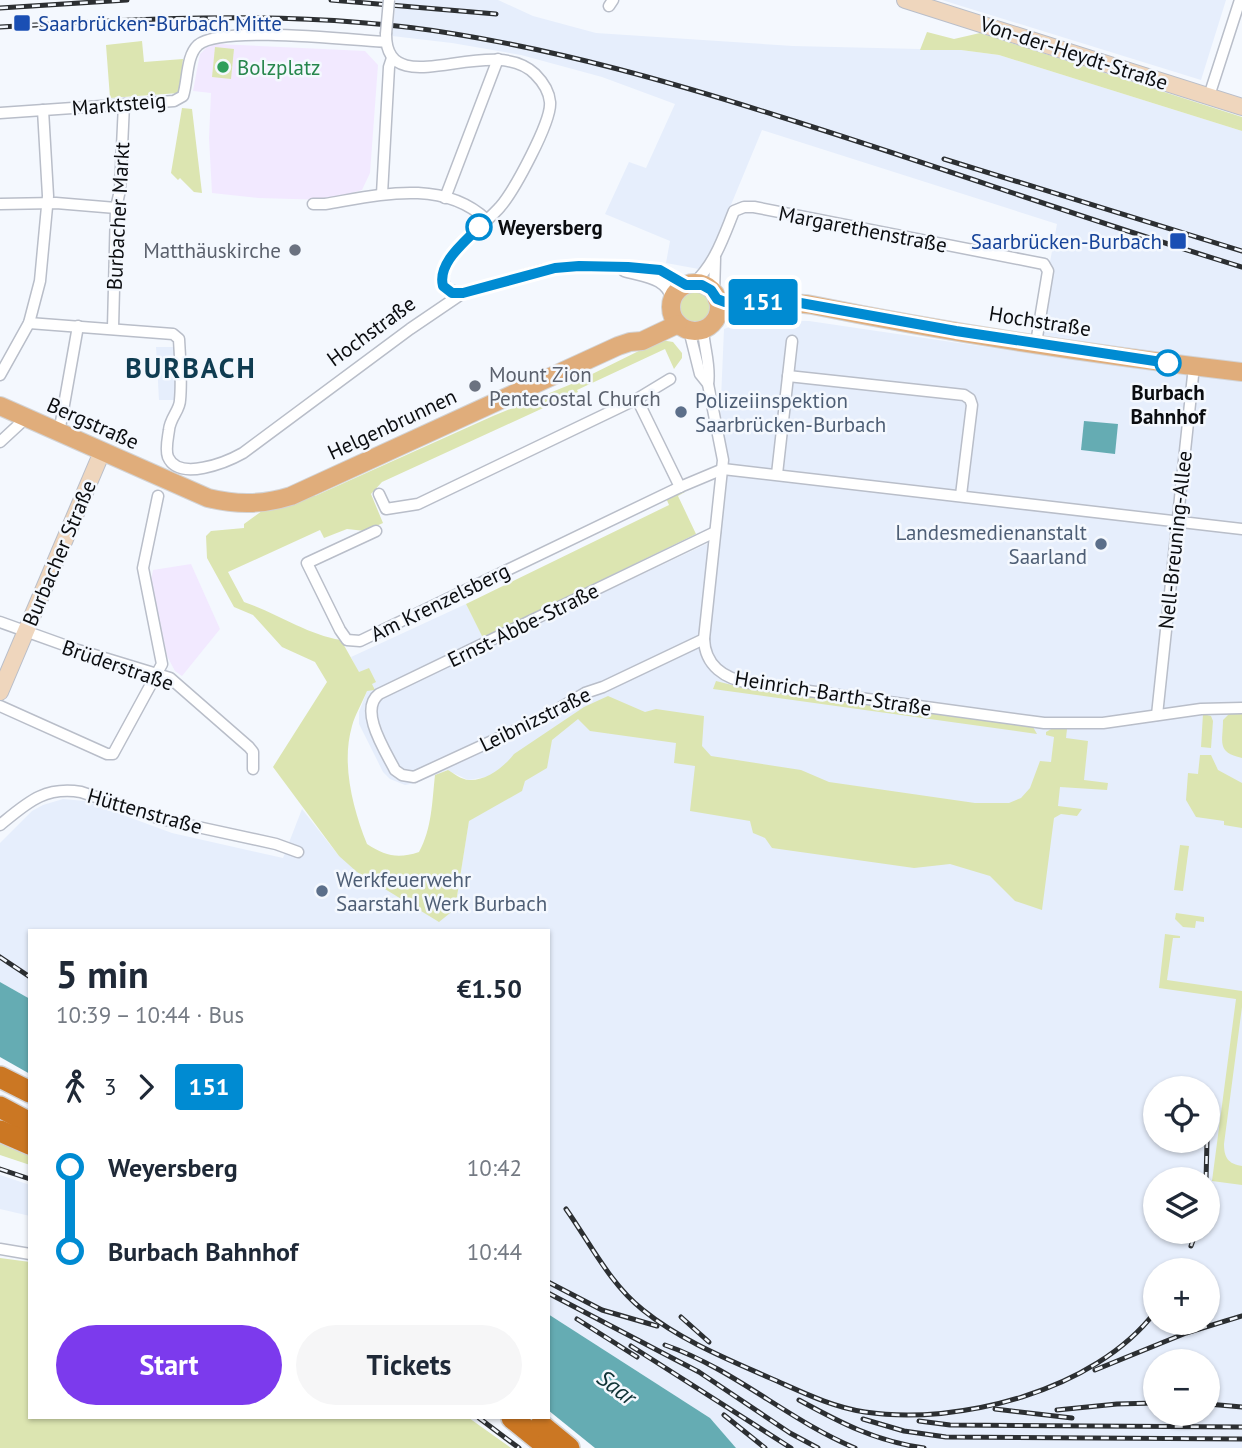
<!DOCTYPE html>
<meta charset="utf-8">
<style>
:root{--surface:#fff;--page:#f6f6f7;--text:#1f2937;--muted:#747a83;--accent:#7c3aed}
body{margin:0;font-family:"PT Sans",sans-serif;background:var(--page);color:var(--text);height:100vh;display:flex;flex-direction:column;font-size:26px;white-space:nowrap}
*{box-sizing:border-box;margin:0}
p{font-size:23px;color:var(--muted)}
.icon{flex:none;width:38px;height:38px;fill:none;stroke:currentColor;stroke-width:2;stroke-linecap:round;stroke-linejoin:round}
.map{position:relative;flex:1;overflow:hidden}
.panel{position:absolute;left:28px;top:929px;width:522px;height:490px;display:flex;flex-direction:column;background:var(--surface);border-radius:0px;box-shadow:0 2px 5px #0004}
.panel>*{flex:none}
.badge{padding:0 14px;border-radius:5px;font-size:24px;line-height:46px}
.fabs{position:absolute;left:1143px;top:1076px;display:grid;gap:14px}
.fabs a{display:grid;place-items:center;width:77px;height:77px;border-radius:50%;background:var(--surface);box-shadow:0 2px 5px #0004;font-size:35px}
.map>.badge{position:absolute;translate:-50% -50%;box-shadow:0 0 0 4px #fff}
.legs{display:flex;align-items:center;gap:10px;height:77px;padding:0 28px;font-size:23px}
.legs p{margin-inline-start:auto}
.headline{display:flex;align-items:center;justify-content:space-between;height:119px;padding:0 28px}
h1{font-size:38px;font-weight:700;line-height:52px}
.action{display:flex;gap:14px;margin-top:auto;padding:14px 28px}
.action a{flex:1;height:80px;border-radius:42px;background:var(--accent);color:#fff;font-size:28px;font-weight:700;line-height:80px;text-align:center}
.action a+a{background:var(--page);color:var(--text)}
ul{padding:0 28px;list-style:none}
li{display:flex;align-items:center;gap:24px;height:84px;font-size:26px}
li i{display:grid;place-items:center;width:10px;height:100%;margin:0 9px;background:currentColor}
li i::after{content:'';width:18px;height:18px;margin:-9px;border:5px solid;border-radius:50%;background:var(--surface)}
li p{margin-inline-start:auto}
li:first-child i{background:linear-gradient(#0000 50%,currentColor 0)}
li:last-child i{background:linear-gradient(currentColor 50%,#0000 0)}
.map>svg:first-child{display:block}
.built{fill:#e6eefc;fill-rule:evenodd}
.education{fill:#f2e9ff}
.green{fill:#dce5b1}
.water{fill:#65acb3}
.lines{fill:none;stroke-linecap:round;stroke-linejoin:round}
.street-casing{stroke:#b9bec9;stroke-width:13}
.secondary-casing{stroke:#b9bec9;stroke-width:18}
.primary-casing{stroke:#d3d3d4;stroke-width:20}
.highway-casing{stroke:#d3d3d4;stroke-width:24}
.street{stroke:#fff;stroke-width:10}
.secondary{stroke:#efd6bd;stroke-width:16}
.primary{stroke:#e0ad7b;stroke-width:18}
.highway{stroke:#cb7723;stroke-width:21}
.rail-casing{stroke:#2c2f32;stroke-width:5}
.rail{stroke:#f4f8fe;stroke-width:2.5;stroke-dasharray:8;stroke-linecap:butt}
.street-bridge-casing{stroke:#b9bec9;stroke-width:13;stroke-linecap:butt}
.street-bridge{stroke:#fff;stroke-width:10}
.line-1-casing{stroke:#fff;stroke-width:16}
.line-1{stroke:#008bd2;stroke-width:10}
.transit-dot{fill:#1a4fb4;stroke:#f4f8fe;stroke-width:2.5}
.leisure-dot{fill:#2e9e5b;stroke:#f4f8fe;stroke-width:2.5}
.stop-1-dot{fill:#fff;stroke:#008bd2;stroke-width:3.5}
.worship-dot{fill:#6b7280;stroke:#f4f8fe;stroke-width:2.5}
.service-dot{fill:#5c6f8a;stroke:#f4f8fe;stroke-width:2.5}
.labels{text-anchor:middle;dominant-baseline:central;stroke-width:5;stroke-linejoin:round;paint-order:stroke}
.transit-label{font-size:21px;fill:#164399;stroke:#f4f8fe;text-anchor:start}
.street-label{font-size:21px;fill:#0b0d10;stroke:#f4f8fe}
.leisure-label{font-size:21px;fill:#27864d;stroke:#f4f8fe;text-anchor:start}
.stop-label{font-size:21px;font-weight:bold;fill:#0b0d10;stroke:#f4f8fe;text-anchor:start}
.worship-label{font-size:21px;fill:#5b616d;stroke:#f4f8fe;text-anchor:end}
.service-label{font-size:21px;fill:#4e5e75;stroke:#f4f8fe;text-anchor:start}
.water-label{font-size:23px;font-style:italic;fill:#0e3235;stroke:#f4f8fe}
.district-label{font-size:28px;font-weight:bold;letter-spacing:2px;fill:#0f3c51;stroke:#f4f8fe}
</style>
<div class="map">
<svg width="1242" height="1448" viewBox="0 0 1242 1448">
<rect width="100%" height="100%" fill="#f4f8fe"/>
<g class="built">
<path d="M 396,0 L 498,0 L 533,16 L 596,33 L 793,46 L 961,50 L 999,55 L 1242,131 L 1242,1448 L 736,1448 L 710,1418 L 548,1314 L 548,931 L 30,931 L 30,999 L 0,982 L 0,843 L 32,811 L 43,805 L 63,799 L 85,801 L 172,833 L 283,858 L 302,809 L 339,856 L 455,909 L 469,820 L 486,777 L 468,780 L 447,770 L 416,783 L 405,785 L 390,779 L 383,772 L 359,724 L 359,712 L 367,691 L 351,657 L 466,604 L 488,647 L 715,540 L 724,329 L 750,320 L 809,321 L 1033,354 L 1057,224 L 762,130 L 704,270 L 666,263 L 670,241 L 605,214 L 629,162 L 646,168 L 675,104 L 602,77 L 521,55 L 452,43 L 392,36 ZM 1155,1088 L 1208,1088 L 1208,1141 L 1155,1141 ZM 1155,1180 L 1208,1180 L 1208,1232 L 1155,1232 ZM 1155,1270 L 1208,1270 L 1208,1323 L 1155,1323 ZM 1155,1362 L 1208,1362 L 1208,1414 L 1155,1414 Z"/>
<path d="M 942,0 L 1226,0 L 1201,80 Z"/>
<path d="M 156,347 L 176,347 L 177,400 L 159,400 Z"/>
<path d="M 0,1175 L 30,1185 L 30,1216 L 0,1209 Z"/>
</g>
<g class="education">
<path d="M 218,44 L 365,51 L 378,65 L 370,173 L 362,190 L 328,200 L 258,198 L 212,193 L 209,138 L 211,93 L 193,91 L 200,54 L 207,47 Z"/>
<path d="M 191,564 L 220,629 L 182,676 L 175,671 L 167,656 L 151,580 L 153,570 Z"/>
</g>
<g class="green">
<path d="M 927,32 L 954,39 L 980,33 L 1242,117 L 1242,131 L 999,55 L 961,50 L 920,50 Z"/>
<path d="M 142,41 L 144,62 L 183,59 L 179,93 L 110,98 L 106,45 Z"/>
<path d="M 215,47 L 234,49 L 231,79 L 212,77 Z"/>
<path d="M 182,108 L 192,109 L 202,193 L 194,192 L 180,178 L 178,180 L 171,173 Z"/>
<path d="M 730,283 L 792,294 L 791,298 L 734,299 Z"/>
<circle cx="695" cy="307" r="19"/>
<path d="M 661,340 L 673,342 L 682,353 L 682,358 L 674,369 L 665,349 L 577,390 L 578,392 L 382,482 L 371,494 L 383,523 L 365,531 L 347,529 L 324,538 L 320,530 L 228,572 L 244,602 C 277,613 306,634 341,640 L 359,672 L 369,668 L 376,682 L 372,684 L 375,690 L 367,691 C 362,703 355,715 352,726 C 341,764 353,809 367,844 C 385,856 398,859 419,852 C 432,828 432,802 435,775 L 448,770 C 453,773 462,780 469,780 C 486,781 504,767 514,754 L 584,707 L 608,696 L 645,712 L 656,709 L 704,716 L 702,746 L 711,756 L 801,770 L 829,782 L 975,803 L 1009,803 L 1021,798 L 1030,788 L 1040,761 L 1051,762 L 1054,737 L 1046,735 L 1046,732 L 1053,728 L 1067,729 L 1066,738 L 1088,741 L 1084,780 L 1108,783 L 1107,790 L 1060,787 L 1058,806 L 1082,809 L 1077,816 L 1061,814 L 1054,818 L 1042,910 L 1015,901 L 990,876 L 950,864 L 914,868 L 772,848 L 765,838 L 753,833 L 750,821 L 690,811 L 695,766 L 674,763 L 676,743 L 590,731 L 578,719 L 552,740 L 547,768 L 525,781 L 522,791 L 469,821 L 455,909 L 439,922 L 357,872 L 339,856 L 273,767 L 327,682 L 315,662 L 282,647 L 253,615 L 234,607 L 207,558 L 206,536 L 211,531 L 244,528 L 244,524 L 266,508 L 310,495 L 315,496 L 493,416 L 574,383 Z"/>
<path d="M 684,490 L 685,492 L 678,496 L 696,534 L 483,638 L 466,604 L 669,505 L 666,498 Z"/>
<path d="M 716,681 L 740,687 L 1033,727 L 1037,734 L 713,689 Z"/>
<path d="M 1230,713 L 1242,713 L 1242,758 C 1216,752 1223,742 1223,720 Z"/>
<path d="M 1203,714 L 1211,716 L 1213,721 L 1211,748 L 1201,747 Z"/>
<path d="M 1200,755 L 1211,755 L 1218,770 L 1242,783 L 1242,828 L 1224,825 L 1224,821 L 1196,817 L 1186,800 L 1188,773 L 1198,774 Z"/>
<path d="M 1180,845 L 1189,846 L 1183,891 L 1174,890 Z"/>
<path d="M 1176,913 L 1204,917 L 1204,922 L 1196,921 L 1195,928 L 1183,927 L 1175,919 Z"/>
<path d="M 1165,934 L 1180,936 L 1180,938 L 1173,938 L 1167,980 L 1242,991 L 1242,1007 L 1224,1144 C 1224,1157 1228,1164 1242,1166 L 1242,1185 L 1212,1181 L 1236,999 L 1159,988 Z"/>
<path d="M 0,1141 L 30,1153 L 30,1165 L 0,1155 Z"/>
<path d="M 0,1258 L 30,1262 L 30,1418 L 469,1418 L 511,1448 L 0,1448 Z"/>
</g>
<g class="water">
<path d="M 1084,421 L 1118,424 L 1115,454 L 1081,450 Z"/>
<path d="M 0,982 L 30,999 L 30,1074 L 0,1057 Z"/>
<path d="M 548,1314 L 710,1418 L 736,1448 L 595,1448 L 548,1410 Z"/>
</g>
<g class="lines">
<g class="street-casing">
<g id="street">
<path d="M 609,6 L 613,0"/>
<path d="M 386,34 C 386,106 491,31 535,74 C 543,82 549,91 550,102 C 552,121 514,191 500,207 C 485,225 428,264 447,290 L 463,293"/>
<path d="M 1209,96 L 1240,0"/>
<path d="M 0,113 L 174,101 L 183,96 C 188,81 186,56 198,45 C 222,25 351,40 386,42"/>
<path d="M 382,194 L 389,67 L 392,58"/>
<path d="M 445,198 L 498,59"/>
<path d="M 0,204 L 56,203 L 116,208"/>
<path d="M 313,204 L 325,204 C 379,195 442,178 487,220"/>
<path d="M 624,271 C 643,277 667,277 672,300"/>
<path d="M 693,284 C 715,264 723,238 734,211 L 744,207 L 754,207 L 1044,264 L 1048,271 L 1036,343"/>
<path d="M 714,294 L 715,258"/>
<path d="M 29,323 L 173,334 L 179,339 C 180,359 182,380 180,400 C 180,410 170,418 169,430 C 168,438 165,449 168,457 C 179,482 227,462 243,453 L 410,329 L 463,293 L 543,270 L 579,266 L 648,268 L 672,276 L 686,285"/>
<path d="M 113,328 L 116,208 L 120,190 L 124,104"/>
<path d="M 703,329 C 704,348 711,366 708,384 L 723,460 L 704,639 C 705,666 725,679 750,683 L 1044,723 L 1103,723 L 1201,709 L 1242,708"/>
<path d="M 689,330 L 700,374 L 708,384"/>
<path d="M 0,375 L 29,323 L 40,281 L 48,196 L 43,110"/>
<path d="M 788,376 L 964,395 L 970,399 L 972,405 L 961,495"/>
<path d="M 637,399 L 680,487"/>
<path d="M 59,433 L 78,326"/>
<path d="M 0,442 L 26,418"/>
<path d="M 777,474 L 792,341"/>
<path d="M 379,494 L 386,509 L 418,504 L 637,399 L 670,379"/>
<path d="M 376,531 L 307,563 L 340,630 L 347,640 L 360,641 L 680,487 L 723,469 L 1242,529"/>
<path d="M 0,622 L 78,650 L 170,678 L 249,747 L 253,752 L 253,769"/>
<path d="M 704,639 L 603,687 L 585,693 L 546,716 L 414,777 L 402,775 L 395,770 C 386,752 358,710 379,694 L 715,532"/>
<path d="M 0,706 L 107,754 L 113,754 L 162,664 L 143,568 L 158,496"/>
<path d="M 1157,715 L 1194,366"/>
<path d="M 0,825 C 27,803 44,786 81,792 L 161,819 L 276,844 L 298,852"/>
<path d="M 0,1249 L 30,1254"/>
</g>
</g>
<g class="secondary-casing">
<g id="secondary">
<path d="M 905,0 L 1242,107"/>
<path d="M 0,692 L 102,452"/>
</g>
</g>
<g class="primary-casing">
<g id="primary">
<circle cx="695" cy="307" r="24"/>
<path d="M 717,299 C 746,310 781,299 812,305 C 954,334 1098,355 1242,372"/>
<path d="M 0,406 L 208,498 C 237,505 262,505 291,496 L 618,346 L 630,342 L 642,341 L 678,324"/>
</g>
</g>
<g class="highway-casing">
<g id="highway">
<path d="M 0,1077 L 30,1092"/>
<path d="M 0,1107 L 30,1123"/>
<path d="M 0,1131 L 30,1144"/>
<path d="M 512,1418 L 549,1448"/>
<path d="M 541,1425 L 569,1448"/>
</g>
</g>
<use href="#street" class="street"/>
<use href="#secondary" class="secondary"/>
<use href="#primary" class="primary"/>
<use href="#highway" class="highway"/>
<g class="rail-casing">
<g id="rail">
<path d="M 331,0 L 496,14"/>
<path d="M 0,8 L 127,0"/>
<path d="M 0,27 C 152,18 304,9 455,34 C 565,52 671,82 778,116 C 933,164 1086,220 1242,267"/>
<path d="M 944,159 L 1242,251"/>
<path d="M 0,957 L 30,977"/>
<path d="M 0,1169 L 30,1179"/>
<path d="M 1206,1180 L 1207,1141"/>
<path d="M 566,1209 C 590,1243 610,1284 643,1310 C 680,1340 727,1359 770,1378 C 800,1391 831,1407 865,1412 C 958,1426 1095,1391 1155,1312"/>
<path d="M 1191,1246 L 1196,1232"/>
<path d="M 1180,1270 L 1183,1265"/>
<path d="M 548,1282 L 602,1310 L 657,1326"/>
<path d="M 548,1293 L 699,1372 L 790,1433 L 818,1448"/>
<path d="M 681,1317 L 709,1342"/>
<path d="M 577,1319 L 637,1357"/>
<path d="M 665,1345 C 734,1369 788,1420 855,1448"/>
<path d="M 631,1346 L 791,1448"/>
<path d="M 1095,1370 L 1186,1333 L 1242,1316"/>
<path d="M 799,1400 C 841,1423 875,1441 924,1448"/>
<path d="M 1208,1404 L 1242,1407"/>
<path d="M 995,1409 L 1072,1418"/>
<path d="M 1057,1410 L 1117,1404 L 1155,1403"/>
<path d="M 724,1415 L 765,1448"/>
<path d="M 479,1418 L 519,1448"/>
<path d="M 863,1419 L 904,1431 L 946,1437 L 1242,1439"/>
<path d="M 919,1421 L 950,1425 L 1242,1427"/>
</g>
</g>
<use href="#rail" class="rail"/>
<g class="street-bridge-casing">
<path id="street-bridge" d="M 386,34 L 389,0"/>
</g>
<use href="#street-bridge" class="street-bridge"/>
</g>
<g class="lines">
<g class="line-1-casing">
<path id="line-1" d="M 479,227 C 465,242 437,263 443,286 L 452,293 L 463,293 L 555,268 L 579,266 L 628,267 L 660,270 L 686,285 L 702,285 L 711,290 L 717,299 L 725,302 L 795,302 L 956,331 L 1168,363"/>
</g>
<use href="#line-1" class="line-1"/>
</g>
<g class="transit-dot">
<rect x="13" y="14" width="18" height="18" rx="3.5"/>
<rect x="1169" y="232" width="18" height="18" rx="3.5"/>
</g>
<circle class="leisure-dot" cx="223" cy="67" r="7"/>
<g class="stop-1-dot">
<circle cx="479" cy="227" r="12"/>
<circle cx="1168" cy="363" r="12"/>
</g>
<g class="worship-dot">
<circle cx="295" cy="250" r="7"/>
<circle cx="475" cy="386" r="7"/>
</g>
<g class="service-dot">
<circle cx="681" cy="412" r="7"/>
<circle cx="1101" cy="544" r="7"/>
<circle cx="322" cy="891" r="7"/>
</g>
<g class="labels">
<g class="transit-label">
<text x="38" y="23">Saarbrücken-Burbach Mitte</text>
<text x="1162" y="241" text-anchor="end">Saarbrücken-Burbach</text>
</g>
<g class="street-label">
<text transform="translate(1074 53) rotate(18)">Von-der-Heydt-Straße</text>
<text transform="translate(119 104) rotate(-5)">Marktsteig</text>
<text transform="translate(118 216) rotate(-87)">Burbacher Markt</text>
<text transform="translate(863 229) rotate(11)">Margarethenstraße</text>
<text transform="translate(1040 321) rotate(9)">Hochstraße</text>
<text transform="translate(371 331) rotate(-36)">Hochstraße</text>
<text transform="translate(93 423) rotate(24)">Bergstraße</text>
<text transform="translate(392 424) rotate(-25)">Helgenbrunnen</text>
<text transform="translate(1175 540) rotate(-84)">Nell-Breuning-Allee</text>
<text transform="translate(59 553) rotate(-67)">Burbacher Straße</text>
<text transform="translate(440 602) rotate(-26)">Am Krenzelsberg</text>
<text transform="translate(523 625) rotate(-26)">Ernst-Abbe-Straße</text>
<text transform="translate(118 665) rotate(19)">Brüderstraße</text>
<text transform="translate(833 693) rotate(9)">Heinrich-Barth-Straße</text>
<text transform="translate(535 719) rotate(-26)">Leibnizstraße</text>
<text transform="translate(145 811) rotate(16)">Hüttenstraße</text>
</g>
<g class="leisure-label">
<text x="237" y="67">Bolzplatz</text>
</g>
<g class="stop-label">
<text x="498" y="227">Weyersberg</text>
<text x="1168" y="392" text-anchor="middle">Burbach<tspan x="1168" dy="24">Bahnhof</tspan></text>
</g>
<g class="worship-label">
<text x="281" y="250">Matthäuskirche</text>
<text x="489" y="374" text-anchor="start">Mount Zion<tspan x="489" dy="24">Pentecostal Church</tspan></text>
</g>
<g class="service-label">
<text x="695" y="400">Polizeiinspektion<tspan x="695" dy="24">Saarbrücken-Burbach</tspan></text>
<text x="1087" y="532" text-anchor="end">Landesmedienanstalt<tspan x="1087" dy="24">Saarland</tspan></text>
<text x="336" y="879">Werkfeuerwehr<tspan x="336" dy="24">Saarstahl Werk Burbach</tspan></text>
</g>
<g class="water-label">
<text transform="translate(617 1387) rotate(37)">Saar</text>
</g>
<g class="district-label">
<text x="191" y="367">BURBACH</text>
</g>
</g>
</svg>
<div class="fabs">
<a><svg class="icon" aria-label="locate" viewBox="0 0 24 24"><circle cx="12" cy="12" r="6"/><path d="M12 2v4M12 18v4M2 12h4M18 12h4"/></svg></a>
<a><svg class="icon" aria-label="layers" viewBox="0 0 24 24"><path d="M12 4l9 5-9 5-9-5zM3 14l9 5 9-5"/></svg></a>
<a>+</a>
<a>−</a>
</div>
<b class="badge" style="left:763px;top:302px;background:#008bd2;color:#fff">151</b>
<section class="panel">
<div class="headline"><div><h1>5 min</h1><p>10:39 – 10:44 · Bus</p></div><b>€1.50</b></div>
<div class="legs"><svg class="icon" aria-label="walk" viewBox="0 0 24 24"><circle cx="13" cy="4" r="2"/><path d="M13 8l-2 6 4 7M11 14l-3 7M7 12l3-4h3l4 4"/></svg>3<svg class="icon" aria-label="forward" viewBox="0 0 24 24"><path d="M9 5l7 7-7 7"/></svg><b class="badge" style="background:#008bd2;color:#fff">151</b></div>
<ul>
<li><i style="color:#008bd2"></i><b>Weyersberg</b><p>10:42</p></li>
<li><i style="color:#008bd2"></i><b>Burbach Bahnhof</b><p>10:44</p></li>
</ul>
<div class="action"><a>Start</a><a>Tickets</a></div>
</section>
</div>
